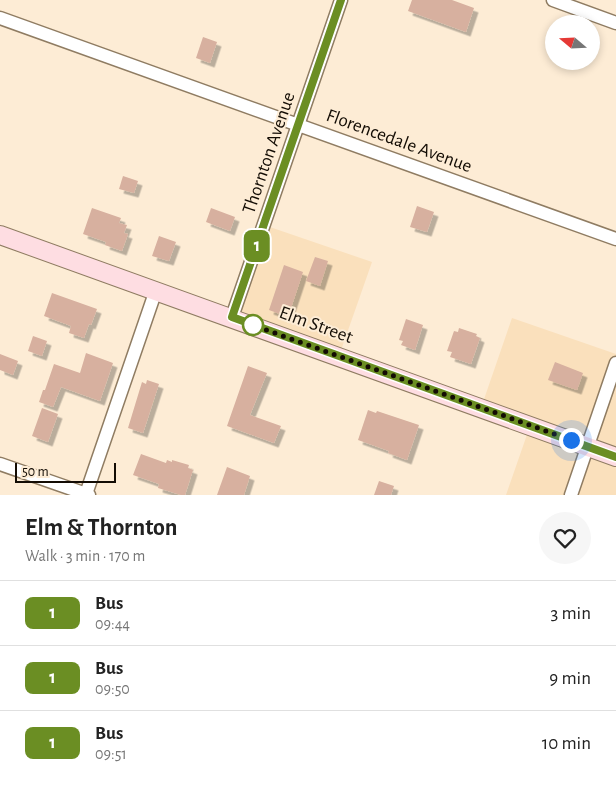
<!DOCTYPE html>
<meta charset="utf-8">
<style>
:root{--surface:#fff;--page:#f6f6f6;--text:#222;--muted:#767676;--line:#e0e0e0}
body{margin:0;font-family:"Alegreya Sans",sans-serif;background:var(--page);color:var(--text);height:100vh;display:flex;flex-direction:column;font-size:19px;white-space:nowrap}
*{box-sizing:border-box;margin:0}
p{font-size:16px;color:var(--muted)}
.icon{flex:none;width:28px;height:28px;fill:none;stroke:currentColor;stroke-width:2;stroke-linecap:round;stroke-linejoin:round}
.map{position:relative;height:495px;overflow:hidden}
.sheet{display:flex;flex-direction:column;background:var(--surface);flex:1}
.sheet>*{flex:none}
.badge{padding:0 10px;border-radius:8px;font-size:18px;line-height:32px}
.needle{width:32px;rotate:289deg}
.buttons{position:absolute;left:545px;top:15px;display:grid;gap:10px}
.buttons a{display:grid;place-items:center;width:55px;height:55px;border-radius:50%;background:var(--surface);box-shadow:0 2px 8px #0003;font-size:25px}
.scale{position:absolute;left:15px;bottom:12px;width:101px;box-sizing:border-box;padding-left:5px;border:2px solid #130c04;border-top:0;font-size:14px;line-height:18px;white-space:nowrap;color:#130c04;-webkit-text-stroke:4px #fdecd5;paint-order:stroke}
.you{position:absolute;width:25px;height:25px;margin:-12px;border:4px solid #fff;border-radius:50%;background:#1a73e8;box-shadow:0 0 0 8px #1a73e833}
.map>.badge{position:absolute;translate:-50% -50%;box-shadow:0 0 0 2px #fff}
.round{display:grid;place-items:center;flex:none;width:52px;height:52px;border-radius:26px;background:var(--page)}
.overview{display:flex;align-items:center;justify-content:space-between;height:85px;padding:0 25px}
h1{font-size:24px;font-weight:700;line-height:38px}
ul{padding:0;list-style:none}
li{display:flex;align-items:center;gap:15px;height:65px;padding:0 25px;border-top:1px solid var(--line)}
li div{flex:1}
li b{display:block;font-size:19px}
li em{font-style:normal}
li .badge{min-width:55px;font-weight:700;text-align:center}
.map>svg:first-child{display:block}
.built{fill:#fae0bc}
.building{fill:#d7b09f;filter:url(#shadow)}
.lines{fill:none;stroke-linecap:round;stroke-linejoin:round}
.street-casing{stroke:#8f7c62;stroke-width:15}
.secondary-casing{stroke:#8f7c62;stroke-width:20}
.street{stroke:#fff;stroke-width:12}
.secondary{stroke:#fedde2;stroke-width:18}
.line-casing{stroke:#fff;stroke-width:11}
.line{stroke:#6b8e23;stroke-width:8}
.walk{stroke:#130c04;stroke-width:5;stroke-dasharray:0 9}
.stop-dot{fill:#fff;stroke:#6b8e23;stroke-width:2.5}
.labels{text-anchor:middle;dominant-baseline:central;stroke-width:4;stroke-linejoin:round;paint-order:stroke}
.street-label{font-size:19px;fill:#130c04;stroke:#fdecd5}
</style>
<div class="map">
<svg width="616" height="495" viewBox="0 0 616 495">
<defs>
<filter id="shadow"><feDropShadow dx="4.5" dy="4.5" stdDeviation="0" flood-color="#0004"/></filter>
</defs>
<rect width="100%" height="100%" fill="#fdecd5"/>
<g class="built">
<path d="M 264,225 L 372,262 L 339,356 L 232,317 Z"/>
<path d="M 512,318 L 616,354 L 616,495 L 506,495 L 530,426 L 481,408 Z"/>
</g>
<g class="building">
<path d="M 412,0 L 452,0 L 474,8 L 466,32 L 408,11 Z"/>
<path d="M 203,37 L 217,42 L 210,63 L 196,58 Z"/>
<path d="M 123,176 L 138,181 L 134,193 L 119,189 Z"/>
<path d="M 417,206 L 434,212 L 427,232 L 410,227 Z"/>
<path d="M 92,208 L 121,218 L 119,223 L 127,225 L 124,233 L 128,234 L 122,251 L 105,245 L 106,242 L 83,234 Z"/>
<path d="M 211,208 L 235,217 L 230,231 L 206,222 Z"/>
<path d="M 159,236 L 176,242 L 169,261 L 152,256 Z"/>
<path d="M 315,257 L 328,261 L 320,286 L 306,281 Z"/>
<path d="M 284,265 L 303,272 L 288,317 L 269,310 Z"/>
<path d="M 52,293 L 97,309 L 91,325 L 89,324 L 84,338 L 69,333 L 71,326 L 44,316 Z"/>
<path d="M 406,319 L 423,325 L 415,350 L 401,345 L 403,341 L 399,340 Z"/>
<path d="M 459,328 L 477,334 L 476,336 L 480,338 L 471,364 L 450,357 L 452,352 L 447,351 L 454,331 L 458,332 Z"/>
<path d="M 33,336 L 47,341 L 42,356 L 28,351 Z"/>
<path d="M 86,353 L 113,363 L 100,401 L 61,387 L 53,407 L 39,402 L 43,390 L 45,390 L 54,364 L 80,373 Z"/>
<path d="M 0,354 L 18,361 L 13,375 L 0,370 Z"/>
<path d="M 555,362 L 583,373 L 577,390 L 548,380 Z"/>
<path d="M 248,366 L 267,373 L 250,415 L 281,426 L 274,443 L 227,426 Z"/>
<path d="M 147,380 L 159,384 L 143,433 L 128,428 L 142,382 L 146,384 Z"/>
<path d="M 42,408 L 58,414 L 48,442 L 32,436 Z"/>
<path d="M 368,410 L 376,413 L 377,411 L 419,425 L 407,460 L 388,453 L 389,451 L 358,440 Z"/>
<path d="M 141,454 L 166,463 L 167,460 L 172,462 L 172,460 L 189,465 L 188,468 L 193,470 L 185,495 L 181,495 L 158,488 L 159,484 L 133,475 Z"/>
<path d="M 227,467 L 250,476 L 244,495 L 217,495 Z"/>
<path d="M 379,481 L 394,486 L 391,495 L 374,495 Z"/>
</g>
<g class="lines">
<g class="street-casing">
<g id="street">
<path d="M 553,0 L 616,23"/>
<path d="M 0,18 L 616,239"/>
<path d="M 232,317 L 341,0"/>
<path d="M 0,464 L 89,495"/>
<path d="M 86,494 L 156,290"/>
<path d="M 571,495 L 616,363"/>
</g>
</g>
<g class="secondary-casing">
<path id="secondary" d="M 0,235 L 616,457"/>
</g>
<use href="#street" class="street"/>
<use href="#secondary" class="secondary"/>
</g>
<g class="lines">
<g class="line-casing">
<path id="line" d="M 341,0 L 232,317 L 616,457"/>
</g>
<use href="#line" class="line"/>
<path class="walk" d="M 253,325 L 247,323 L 571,440"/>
</g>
<circle class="stop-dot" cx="253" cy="325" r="10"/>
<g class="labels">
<g class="street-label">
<text transform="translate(399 141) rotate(20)">Florencedale Avenue</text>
<text transform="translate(269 153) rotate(-71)">Thornton Avenue</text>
<text transform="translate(316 325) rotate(20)">Elm Street</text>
</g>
</g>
</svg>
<div class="buttons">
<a><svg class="needle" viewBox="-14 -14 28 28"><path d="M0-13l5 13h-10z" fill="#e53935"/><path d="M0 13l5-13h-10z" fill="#767676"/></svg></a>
</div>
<div class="scale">50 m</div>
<div class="you" style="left:571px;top:440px"></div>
<b class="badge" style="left:257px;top:246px;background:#6b8e23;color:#fff">1</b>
</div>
<section class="sheet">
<div class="overview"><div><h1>Elm &amp; Thornton</h1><p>Walk · 3 min · 170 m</p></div><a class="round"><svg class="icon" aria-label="heart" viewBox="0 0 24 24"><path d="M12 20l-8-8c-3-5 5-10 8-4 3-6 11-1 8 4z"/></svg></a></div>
<ul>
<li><span class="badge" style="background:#6b8e23;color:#fff">1</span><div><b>Bus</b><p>09:44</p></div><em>3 min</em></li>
<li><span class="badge" style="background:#6b8e23;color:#fff">1</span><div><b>Bus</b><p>09:50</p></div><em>9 min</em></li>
<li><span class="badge" style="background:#6b8e23;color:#fff">1</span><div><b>Bus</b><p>09:51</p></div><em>10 min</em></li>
</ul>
</section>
